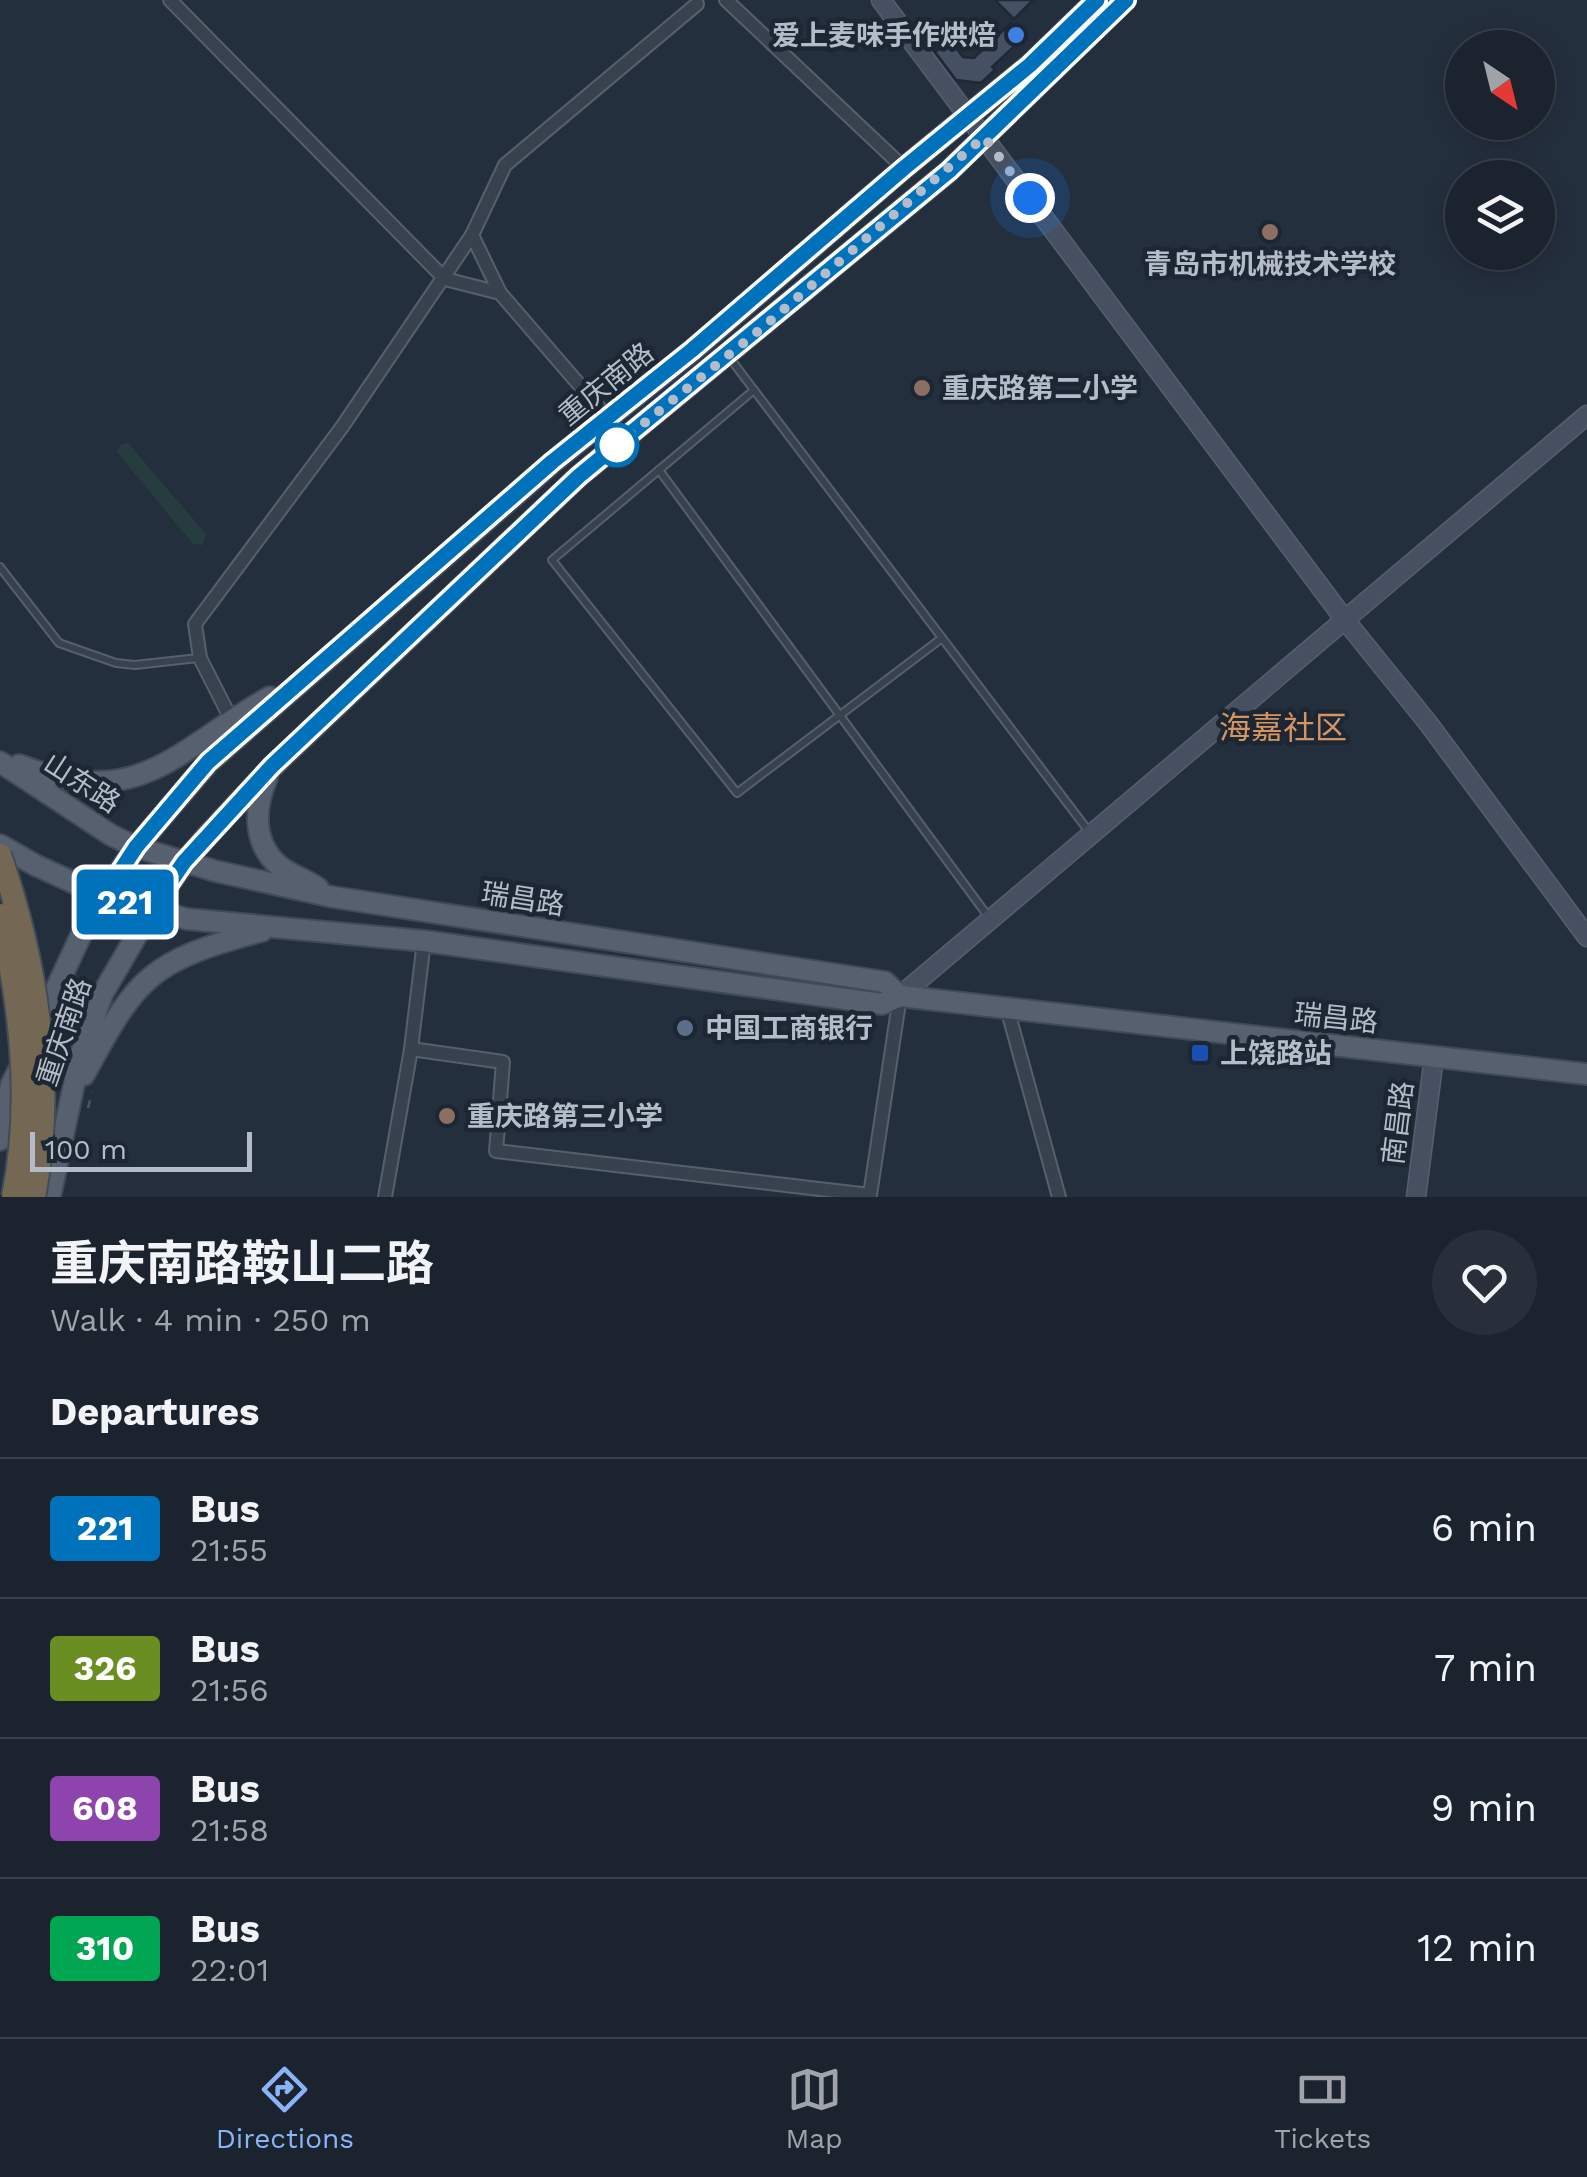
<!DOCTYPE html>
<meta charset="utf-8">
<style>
:root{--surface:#1b232e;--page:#282f3a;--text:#f1f3f6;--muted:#a0a4aa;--line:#39404a;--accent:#8ab4f8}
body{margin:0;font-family:"Work Sans","Noto Sans SC",sans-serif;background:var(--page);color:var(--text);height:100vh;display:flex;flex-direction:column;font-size:38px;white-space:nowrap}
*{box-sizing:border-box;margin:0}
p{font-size:32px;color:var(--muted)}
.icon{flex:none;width:55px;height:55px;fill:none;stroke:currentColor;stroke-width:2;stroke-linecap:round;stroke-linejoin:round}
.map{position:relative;height:1197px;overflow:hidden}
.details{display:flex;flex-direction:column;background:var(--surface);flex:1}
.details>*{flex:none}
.badge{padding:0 20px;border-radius:8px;font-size:35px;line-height:65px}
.needle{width:65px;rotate:145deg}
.buttons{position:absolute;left:1445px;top:30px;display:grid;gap:20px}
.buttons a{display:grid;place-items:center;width:110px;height:110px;border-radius:50%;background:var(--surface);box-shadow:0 5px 25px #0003,0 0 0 2px var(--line);font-size:50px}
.scale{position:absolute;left:30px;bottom:25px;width:222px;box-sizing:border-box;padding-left:10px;border:5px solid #b4bcc9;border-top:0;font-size:28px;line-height:35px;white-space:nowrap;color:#b4bcc9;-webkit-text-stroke:8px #1d2633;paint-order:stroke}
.you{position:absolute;width:50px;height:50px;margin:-25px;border:8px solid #fff;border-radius:50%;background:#1a73e8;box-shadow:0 0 0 15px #1a73e833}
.map>.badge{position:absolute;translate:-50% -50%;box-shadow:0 0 0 5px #fff}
h2{padding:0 50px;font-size:38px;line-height:90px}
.round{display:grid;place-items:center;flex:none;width:105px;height:105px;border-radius:52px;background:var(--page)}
.headline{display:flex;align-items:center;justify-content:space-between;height:170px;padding:0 50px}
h1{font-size:48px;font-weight:700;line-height:75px}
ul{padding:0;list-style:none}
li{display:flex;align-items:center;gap:30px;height:140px;padding:0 50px;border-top:2px solid var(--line)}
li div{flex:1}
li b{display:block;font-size:38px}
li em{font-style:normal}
li .badge{min-width:110px;font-weight:700;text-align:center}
.tab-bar{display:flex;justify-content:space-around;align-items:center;height:140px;border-top:2px solid var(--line);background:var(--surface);font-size:28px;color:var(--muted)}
.tab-bar a{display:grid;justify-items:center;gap:5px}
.tab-bar .selected{color:var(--accent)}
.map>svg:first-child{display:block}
.green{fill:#263c3f}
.building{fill:#455162;stroke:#1f2835;stroke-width:2.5}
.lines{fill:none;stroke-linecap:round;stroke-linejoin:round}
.lane-casing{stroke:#565f6c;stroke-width:10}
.street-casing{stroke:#565f6c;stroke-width:16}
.secondary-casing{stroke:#565f6c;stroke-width:21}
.primary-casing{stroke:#414a57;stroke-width:24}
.path{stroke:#44595c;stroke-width:2.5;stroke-dasharray:8 8;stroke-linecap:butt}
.lane{stroke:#38414e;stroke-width:6}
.street{stroke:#38414e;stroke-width:12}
.secondary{stroke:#465061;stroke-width:18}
.primary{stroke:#56606e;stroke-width:20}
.highway-bridge-casing{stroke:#434c59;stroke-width:26;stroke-linecap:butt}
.highway-bridge{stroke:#746855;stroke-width:22}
.line-casing{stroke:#fff;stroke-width:22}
.line{stroke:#0072bc;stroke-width:15}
.walk{stroke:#b4bcc9;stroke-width:10;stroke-dasharray:0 18}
.shop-dot{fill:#3f7fe0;stroke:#1d2633;stroke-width:4}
.education-dot{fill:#8d6e63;stroke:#1d2633;stroke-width:4}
.stop-dot{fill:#fff;stroke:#0072bc;stroke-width:5}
.service-dot{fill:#5c6f8a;stroke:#1d2633;stroke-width:4}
.transit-dot{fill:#1a4fb4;stroke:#1d2633;stroke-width:4}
.labels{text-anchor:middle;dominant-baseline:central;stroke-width:9;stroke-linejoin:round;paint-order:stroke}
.poi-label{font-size:28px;font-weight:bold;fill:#b4bcc9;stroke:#1d2633;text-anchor:start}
.street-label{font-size:28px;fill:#b4bcc9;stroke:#1d2633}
.quarter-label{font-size:32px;fill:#d59563;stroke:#1d2633}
</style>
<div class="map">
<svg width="1587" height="1197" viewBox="0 0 1587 1197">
<rect width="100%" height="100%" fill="#242f3e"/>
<path class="green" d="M 128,443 L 206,534 L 203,545 L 193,544 L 121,457 L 117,451 L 121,444 Z"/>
<g class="building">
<path d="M 995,0 L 1033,0 L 1014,19 Z"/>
<path d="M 1011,23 L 1024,37 L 992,67 L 995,70 L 981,83 L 956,80 L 935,52 L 951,41 L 963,57 L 974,58 Z"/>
</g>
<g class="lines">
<g class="lane-casing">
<g id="lane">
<path d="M 729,357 L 1090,833"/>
<path d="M 754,390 L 552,560 L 737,793 L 942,638"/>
<path d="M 659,470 L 990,919"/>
<path d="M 0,567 L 59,643 L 116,663 L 135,665 L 198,658"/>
</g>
</g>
<g class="street-casing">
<g id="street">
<path d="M 170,0 L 445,279 L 500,293 L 608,418"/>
<path d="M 726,0 L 904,168"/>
<path d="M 500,293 L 472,235 L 505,165 L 697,4"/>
<path d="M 231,719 L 200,658 L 195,624 L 342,427 L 472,235"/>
<path d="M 1007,1008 L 1059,1197"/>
<path d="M 411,1049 L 503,1062 L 496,1151 L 870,1195 L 900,996"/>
<path d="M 385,1197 L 411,1049 L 424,941"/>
</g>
</g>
<g class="secondary-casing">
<g id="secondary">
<path d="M 881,0 L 1345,620 L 1428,723 L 1587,937"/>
<path d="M 900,996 L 1587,415"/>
<path d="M 1416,1197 L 1434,1057"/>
</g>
</g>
<g class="primary-casing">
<g id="primary">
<path d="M 0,762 L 111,835 L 136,847 L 215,871 L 333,897 L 885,982 L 900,996"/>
<path d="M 19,765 C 141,812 173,751 270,697"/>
<path d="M 267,778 C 254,808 252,846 282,868 C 293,876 307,880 318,888"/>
<path d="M 0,845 L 35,865 L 103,896 L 187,919 L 424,941 L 882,1004 L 900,996 L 1587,1074"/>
<path d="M 37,1030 L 81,935 L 103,896 L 136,847 L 208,763 L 553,462 L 693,350 L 904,168 L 1030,65 L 1097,0"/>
<path d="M 84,1075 C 138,975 150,961 262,931"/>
<path d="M 0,1140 L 11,1085 L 23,1061"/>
<path d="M 50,1197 L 80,1056 L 103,993 L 152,909 L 184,863 L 207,836 L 272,767 L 579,476 L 949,171 L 1125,0"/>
</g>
</g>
<path class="path" d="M 88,1108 L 92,1092"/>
<use href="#lane" class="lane"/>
<use href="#street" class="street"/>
<use href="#secondary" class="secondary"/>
<use href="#primary" class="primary"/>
<g class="highway-bridge-casing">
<g id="highway-bridge">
<path d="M 0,855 C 37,963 56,1084 34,1197"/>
<path d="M 0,915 C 6,933 8,952 11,970 C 24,1043 28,1123 13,1197"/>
</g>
</g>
<use href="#highway-bridge" class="highway-bridge"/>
</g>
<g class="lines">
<g class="line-casing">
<path id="line" d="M 1097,0 L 1030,65 L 904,168 L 692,350 L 552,462 L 208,762 L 136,847 L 104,896 L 152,909 L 184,862 L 272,766 L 579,476 L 949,171 L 1126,0"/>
</g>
<use href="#line" class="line"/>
<path class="walk" d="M 617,445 L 762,328 L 984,137 L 1030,198"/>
</g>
<circle class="shop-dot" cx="1016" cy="35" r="10"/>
<g class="education-dot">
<circle cx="1270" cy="232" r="10"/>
<circle cx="922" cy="388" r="10"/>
<circle cx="447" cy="1116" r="10"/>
</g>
<circle class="stop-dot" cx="617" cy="445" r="20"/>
<circle class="service-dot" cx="685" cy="1028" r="10"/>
<rect class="transit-dot" x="1190" y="1043" width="20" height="20" rx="5"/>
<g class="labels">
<g class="poi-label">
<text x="996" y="35" text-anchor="end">爱上麦味手作烘焙</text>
<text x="1270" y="264" text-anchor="middle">青岛市机械技术学校</text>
<text x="942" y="388">重庆路第二小学</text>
<text x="705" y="1028">中国工商银行</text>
<text x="1220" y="1053">上饶路站</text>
<text x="467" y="1116">重庆路第三小学</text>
</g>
<g class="street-label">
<text transform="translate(606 384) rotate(-39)">重庆南路</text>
<text transform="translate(82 783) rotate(33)">山东路</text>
<text transform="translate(523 899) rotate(9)">瑞昌路</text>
<text transform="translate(1336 1018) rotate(6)">瑞昌路</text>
<text transform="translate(64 1032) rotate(-71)">重庆南路</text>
<text transform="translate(1398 1123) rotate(-83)">南昌路</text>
</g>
<g class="quarter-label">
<text x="1283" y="728">海嘉社区</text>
</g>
</g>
</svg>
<div class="buttons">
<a><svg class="needle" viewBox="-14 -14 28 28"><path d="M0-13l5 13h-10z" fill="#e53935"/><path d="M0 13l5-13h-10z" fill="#a0a4aa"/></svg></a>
<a><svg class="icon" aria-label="layers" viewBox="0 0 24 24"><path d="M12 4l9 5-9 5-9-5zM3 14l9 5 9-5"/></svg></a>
</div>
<div class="scale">100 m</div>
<div class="you" style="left:1030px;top:198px"></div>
<b class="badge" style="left:125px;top:902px;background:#0072bc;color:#fff">221</b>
</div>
<section class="details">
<div class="headline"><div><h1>重庆南路鞍山二路</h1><p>Walk · 4 min · 250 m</p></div><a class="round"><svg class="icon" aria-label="heart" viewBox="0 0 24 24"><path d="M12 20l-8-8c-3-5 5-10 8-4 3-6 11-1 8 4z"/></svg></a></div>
<h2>Departures</h2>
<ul>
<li><span class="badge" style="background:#0072bc;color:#fff">221</span><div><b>Bus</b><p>21:55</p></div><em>6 min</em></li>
<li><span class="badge" style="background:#6b8e23;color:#fff">326</span><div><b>Bus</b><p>21:56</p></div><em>7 min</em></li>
<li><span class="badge" style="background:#8e44ad;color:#fff">608</span><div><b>Bus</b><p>21:58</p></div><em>9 min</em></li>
<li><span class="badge" style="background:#00a651;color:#fff">310</span><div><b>Bus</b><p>22:01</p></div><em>12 min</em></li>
</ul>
</section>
<nav class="tab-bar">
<a class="selected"><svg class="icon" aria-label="directions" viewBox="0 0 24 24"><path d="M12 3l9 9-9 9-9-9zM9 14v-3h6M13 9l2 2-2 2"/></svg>Directions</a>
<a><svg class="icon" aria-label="map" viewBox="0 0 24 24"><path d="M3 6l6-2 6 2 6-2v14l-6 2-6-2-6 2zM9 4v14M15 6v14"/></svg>Map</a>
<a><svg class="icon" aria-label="tickets" viewBox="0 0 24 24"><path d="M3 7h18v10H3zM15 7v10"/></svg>Tickets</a>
</nav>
